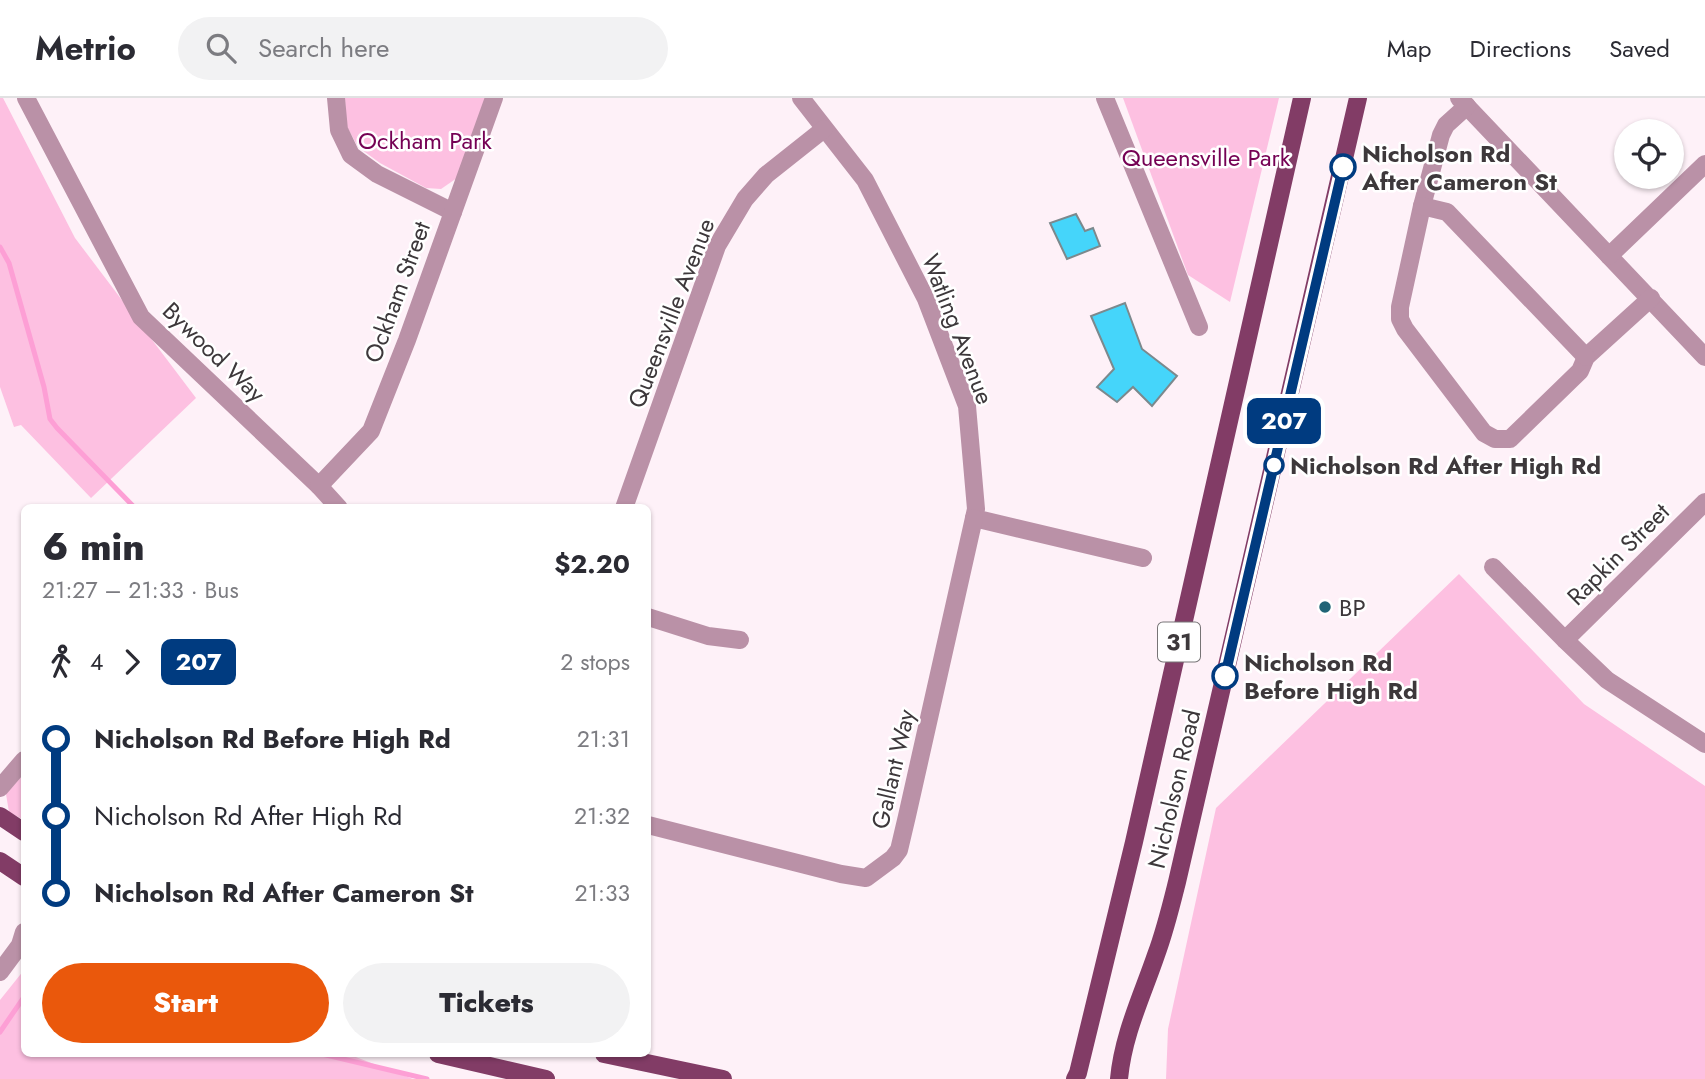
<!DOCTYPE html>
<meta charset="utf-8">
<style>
:root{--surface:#fff;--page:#f2f2f3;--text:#2b2b33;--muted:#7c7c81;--line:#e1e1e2;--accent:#ea580c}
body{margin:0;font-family:Jost,sans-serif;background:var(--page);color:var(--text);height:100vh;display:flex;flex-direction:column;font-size:26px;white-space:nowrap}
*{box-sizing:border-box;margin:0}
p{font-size:23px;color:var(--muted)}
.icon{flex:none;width:38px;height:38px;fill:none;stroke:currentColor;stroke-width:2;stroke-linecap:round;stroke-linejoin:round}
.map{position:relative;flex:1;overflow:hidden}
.panel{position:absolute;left:21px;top:406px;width:630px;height:553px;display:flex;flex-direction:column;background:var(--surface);border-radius:10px;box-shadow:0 2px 5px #0004}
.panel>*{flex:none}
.badge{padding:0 14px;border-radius:10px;font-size:24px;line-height:46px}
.fabs{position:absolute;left:1614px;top:21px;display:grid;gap:14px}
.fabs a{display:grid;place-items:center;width:70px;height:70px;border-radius:50%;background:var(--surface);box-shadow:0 2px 5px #0004;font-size:35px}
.map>.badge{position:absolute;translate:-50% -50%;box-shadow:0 0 0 4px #fff}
.legs{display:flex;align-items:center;gap:10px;height:77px;padding:0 21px;font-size:23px}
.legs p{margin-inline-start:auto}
.head{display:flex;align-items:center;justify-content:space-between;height:119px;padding:0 21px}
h1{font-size:38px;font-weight:800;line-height:52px}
.cta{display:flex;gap:14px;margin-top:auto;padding:14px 21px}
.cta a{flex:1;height:80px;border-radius:42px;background:var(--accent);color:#fff;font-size:28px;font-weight:800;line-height:80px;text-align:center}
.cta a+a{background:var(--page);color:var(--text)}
ul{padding:0 21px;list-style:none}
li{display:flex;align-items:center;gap:24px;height:77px;font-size:26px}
li i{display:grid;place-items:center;width:10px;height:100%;margin:0 9px;background:currentColor}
li i::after{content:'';width:18px;height:18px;margin:-9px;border:5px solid;border-radius:50%;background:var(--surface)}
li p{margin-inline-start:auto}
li:first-child i{background:linear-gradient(#0000 50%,currentColor 0)}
li:last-child i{background:linear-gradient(currentColor 50%,#0000 0)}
header{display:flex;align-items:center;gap:42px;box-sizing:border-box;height:98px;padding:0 35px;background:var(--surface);border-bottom:2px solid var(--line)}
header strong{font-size:33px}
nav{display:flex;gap:38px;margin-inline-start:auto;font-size:24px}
.search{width:490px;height:63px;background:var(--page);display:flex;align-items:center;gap:18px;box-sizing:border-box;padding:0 24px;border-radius:38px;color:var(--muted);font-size:26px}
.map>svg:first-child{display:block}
.green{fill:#fdc0e1}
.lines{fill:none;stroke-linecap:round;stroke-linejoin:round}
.stream{stroke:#fd9fd5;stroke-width:5}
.building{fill:#45d5fa;stroke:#7c898d;stroke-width:2}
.minor{stroke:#ba91a7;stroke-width:18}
.major{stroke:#823c66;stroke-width:18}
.line-1-casing{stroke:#fff;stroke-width:16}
.line-1{stroke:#003b80;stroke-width:10}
.stop-1-dot{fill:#fff;stroke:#003b80;stroke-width:3.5}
.poi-dot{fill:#206476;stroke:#fff;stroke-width:2.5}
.labels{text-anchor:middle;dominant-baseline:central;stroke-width:5;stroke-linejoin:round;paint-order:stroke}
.shield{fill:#fff;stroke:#777476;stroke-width:2}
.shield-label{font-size:23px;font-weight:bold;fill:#3d383b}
.park-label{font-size:24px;fill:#750154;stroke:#fff}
.stop-label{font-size:24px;font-weight:bold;fill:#3d383b;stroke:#fff;text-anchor:start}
.street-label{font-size:24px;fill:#3d383b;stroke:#fff}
.poi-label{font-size:24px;fill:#3d383b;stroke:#fff;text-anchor:start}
</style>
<header>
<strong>Metrio</strong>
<div class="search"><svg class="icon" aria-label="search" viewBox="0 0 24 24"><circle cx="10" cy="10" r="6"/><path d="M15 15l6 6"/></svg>Search here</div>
<nav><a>Map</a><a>Directions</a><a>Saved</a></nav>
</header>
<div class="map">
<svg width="1705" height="981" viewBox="0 0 1705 981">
<rect width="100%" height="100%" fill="#fef1f8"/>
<g class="green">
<path d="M 0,0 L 3,0 L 75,140 L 196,300 L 91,400 L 21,327 L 14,329 L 0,289 Z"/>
<path d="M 345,0 L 485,0 L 457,80 L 441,91 L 426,90 L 380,65 L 358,49 L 346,27 Z"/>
<path d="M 1123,0 L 1279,0 L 1230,204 L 1188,177 Z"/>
<path d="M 1459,476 L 1584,606 L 1705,688 L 1705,981 L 1166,981 L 1168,931 L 1216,710 Z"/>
<path d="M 24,675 L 24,722 L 9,714 L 6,696 Z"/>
<path d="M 24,872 L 24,956 L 348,956 L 413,981 L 0,981 L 0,902 Z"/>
</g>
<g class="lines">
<g class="stream">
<path d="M 0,149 L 9,165 L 44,289 L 50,321 L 57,330 L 135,410"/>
<path d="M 0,934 L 24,899"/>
<path d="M 322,956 L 427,981"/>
</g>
</g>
<g class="building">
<path d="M 1076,116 L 1085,133 L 1093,130 L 1100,148 L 1067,161 L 1050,125 Z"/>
<path d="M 1125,205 L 1142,251 L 1177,278 L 1152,308 L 1133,289 L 1117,304 L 1097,289 L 1114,271 L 1091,218 Z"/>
</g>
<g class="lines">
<g class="minor">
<path d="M 26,0 L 141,219 L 319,388 L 339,410"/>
<path d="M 336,0 L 339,32 L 351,57 L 377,76 L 453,114"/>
<path d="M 801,0 L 865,82 L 926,201 L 967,308 L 976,411 L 974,420 L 1143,460"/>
<path d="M 1105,0 L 1199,229"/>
<path d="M 1459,0 L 1705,259"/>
<path d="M 1467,8 L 1446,27 L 1441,37 L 1422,108 L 1400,209 L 1400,221 L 1405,231 L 1484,335 L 1495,341 L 1510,341 L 1580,273 L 1586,259 L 1651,200"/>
<path d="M 1422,108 L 1447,114 L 1586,259"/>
<path d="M 1609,158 L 1705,66"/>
<path d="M 319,388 L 371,333 L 407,242 L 494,0"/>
<path d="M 624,410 L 717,148 L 745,101 L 766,77 L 824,31"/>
<path d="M 1493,469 L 1565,542 L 1607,582 L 1705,646"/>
<path d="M 648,519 L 708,538 L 740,542"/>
<path d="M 1565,542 L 1705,404"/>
<path d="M 0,690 L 24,662"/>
<path d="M 648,727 L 841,776 L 866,780 L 893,760 L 899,752 L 907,718 L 974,420"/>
<path d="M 0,874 L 20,847 L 24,834"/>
</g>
<g class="major">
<path d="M 0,718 L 24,734"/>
<path d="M 0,763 L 24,779"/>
<path d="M 438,956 L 546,981"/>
<path d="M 604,956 L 723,981"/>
<path d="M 1075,981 L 1078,975 L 1134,744 L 1302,0"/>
<path d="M 1119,981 C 1123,937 1142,898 1156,857 C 1165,833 1171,808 1177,784 L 1358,0"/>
</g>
</g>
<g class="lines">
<g class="line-1-casing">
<path id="line-1" d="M 1225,578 L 1343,69"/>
</g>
<use href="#line-1" class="line-1"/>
</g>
<g class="stop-1-dot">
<circle cx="1343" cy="69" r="12"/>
<circle cx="1274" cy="367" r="9"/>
<circle cx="1225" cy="578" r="12"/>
</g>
<circle class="poi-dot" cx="1325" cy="509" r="7"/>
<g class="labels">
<rect class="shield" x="1158" y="524.5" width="42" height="39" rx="5"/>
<g class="shield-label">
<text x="1179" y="544">31</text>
</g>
<g class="park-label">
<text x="425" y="42">Ockham Park</text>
<text x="1206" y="59">Queensville Park</text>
</g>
<g class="stop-label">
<text x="1362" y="55">Nicholson Rd<tspan x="1362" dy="28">After Cameron St</tspan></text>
<text x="1290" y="367">Nicholson Rd After High Rd</text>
<text x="1244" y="564">Nicholson Rd<tspan x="1244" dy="28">Before High Rd</tspan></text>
</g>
<g class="street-label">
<text transform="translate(397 194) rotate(-70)">Ockham Street</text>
<text transform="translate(671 215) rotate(-69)">Queensville Avenue</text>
<text transform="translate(958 231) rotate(69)">Watling Avenue</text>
<text transform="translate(214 254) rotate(44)">Bywood Way</text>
<text transform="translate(1618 456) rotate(-45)">Rapkin Street</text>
<text transform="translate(893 671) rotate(-77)">Gallant Way</text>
<text transform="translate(1174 691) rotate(-77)">Nicholson Road</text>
</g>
<g class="poi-label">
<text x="1339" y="509">BP</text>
</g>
</g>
</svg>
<div class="fabs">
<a><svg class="icon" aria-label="locate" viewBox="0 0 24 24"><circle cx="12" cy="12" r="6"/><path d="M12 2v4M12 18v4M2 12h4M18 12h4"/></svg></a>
</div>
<b class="badge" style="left:1284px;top:323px;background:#003b80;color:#fff">207</b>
<section class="panel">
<div class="head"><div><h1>6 min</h1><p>21:27 – 21:33 · Bus</p></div><b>$2.20</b></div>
<div class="legs"><svg class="icon" aria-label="walk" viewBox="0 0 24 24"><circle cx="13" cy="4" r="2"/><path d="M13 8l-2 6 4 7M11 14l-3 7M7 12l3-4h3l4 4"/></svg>4<svg class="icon" aria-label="forward" viewBox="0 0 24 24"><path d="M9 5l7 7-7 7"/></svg><b class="badge" style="background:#003b80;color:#fff">207</b><p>2 stops</p></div>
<ul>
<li><i style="color:#003b80"></i><b>Nicholson Rd Before High Rd</b><p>21:31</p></li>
<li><i style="color:#003b80"></i><span>Nicholson Rd After High Rd</span><p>21:32</p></li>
<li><i style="color:#003b80"></i><b>Nicholson Rd After Cameron St</b><p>21:33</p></li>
</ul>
<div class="cta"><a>Start</a><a>Tickets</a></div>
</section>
</div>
